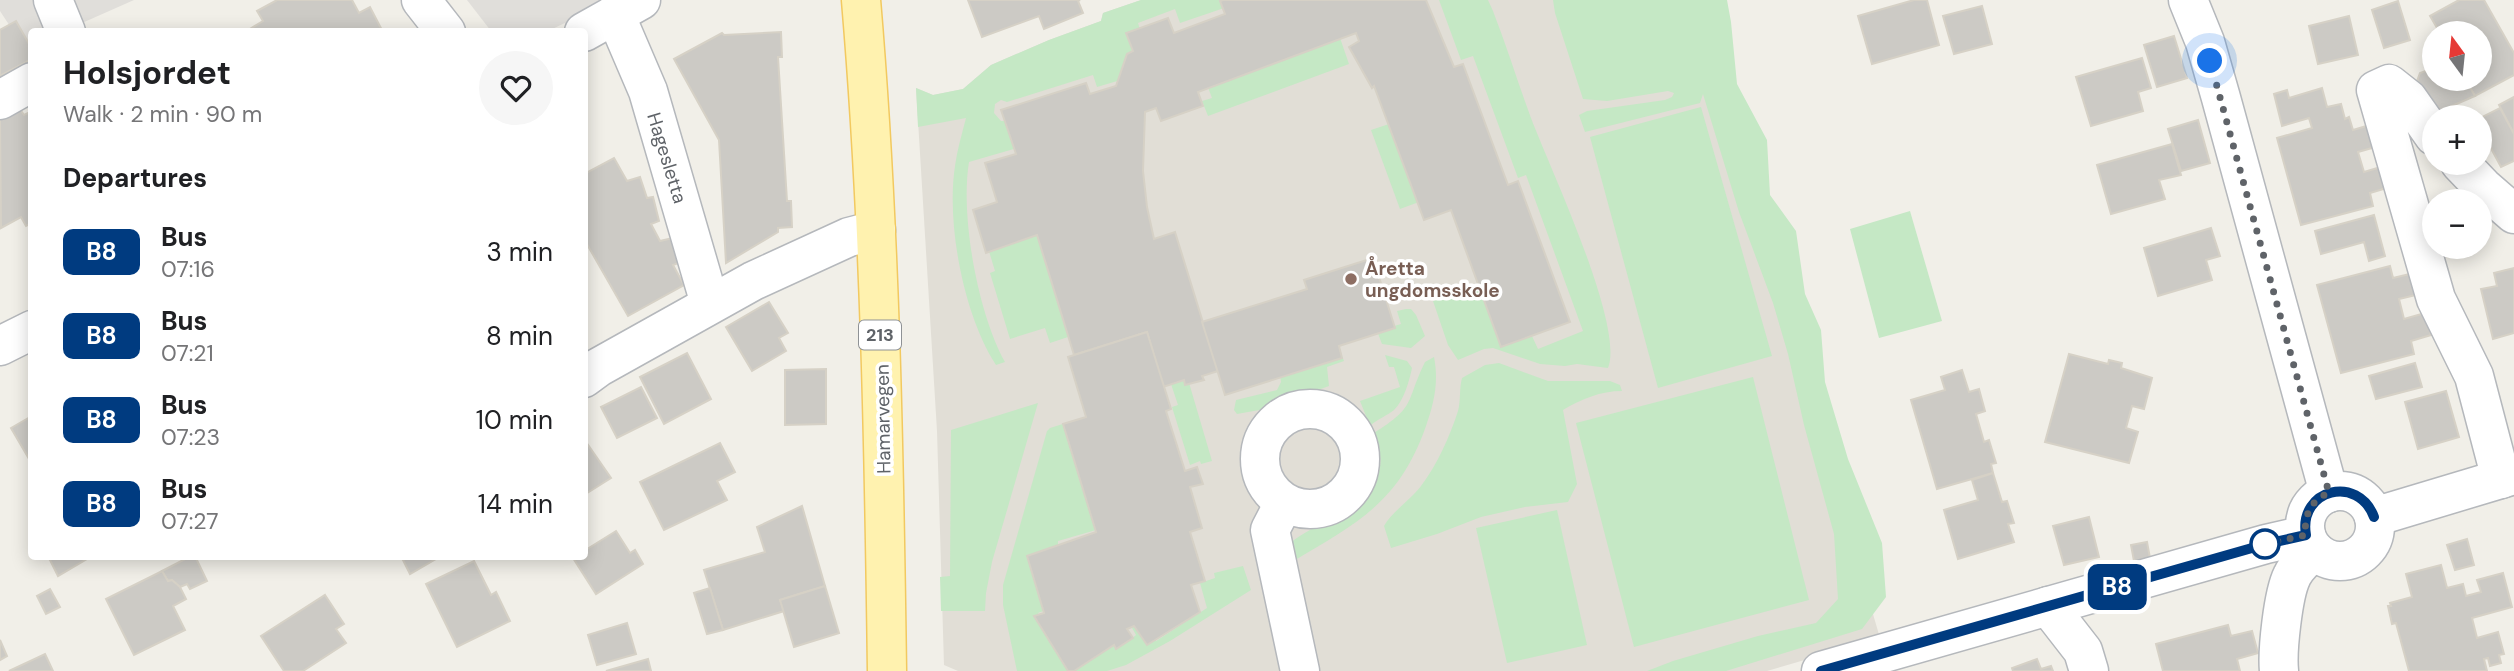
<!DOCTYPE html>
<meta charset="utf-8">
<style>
:root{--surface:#fff;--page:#f6f6f6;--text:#202124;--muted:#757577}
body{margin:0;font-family:"DM Sans",sans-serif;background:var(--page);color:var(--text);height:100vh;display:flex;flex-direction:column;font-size:26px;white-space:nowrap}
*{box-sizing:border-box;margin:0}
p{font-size:23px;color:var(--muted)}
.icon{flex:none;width:38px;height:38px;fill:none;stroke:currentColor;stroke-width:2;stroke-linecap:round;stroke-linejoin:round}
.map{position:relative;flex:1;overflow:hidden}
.sheet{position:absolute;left:28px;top:28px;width:560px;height:532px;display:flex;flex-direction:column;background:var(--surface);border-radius:7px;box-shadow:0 4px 18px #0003}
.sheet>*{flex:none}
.badge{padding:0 14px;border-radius:10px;font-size:24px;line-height:46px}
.needle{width:46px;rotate:345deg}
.fabs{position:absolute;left:2422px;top:21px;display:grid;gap:14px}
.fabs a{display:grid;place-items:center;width:70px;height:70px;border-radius:50%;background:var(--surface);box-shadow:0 4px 18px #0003;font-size:35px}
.you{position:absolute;width:35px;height:35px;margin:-18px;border:5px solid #fff;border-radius:50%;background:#1a73e8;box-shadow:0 0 0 10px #1a73e833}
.map>.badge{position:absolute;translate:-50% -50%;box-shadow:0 0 0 4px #fff}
h2{padding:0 35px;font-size:26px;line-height:63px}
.round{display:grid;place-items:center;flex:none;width:74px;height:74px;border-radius:37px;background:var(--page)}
.summary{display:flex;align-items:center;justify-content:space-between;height:119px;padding:0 35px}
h1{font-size:33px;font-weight:700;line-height:52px}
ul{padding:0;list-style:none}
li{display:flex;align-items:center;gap:21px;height:84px;padding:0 35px}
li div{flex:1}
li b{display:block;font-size:26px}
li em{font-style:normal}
li .badge{min-width:77px;font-weight:700;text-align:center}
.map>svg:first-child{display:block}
.industrial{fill:#e0deda}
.education{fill:#e1ded6}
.green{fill:#c5e8c5}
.building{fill:#cccac5;stroke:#d6d1c6;stroke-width:2}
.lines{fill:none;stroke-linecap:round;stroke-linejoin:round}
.minor-casing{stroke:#b5b8bc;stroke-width:41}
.major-casing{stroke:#f2c960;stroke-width:41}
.minor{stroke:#fff;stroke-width:38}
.major{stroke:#fff2af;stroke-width:38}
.line-casing{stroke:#fff;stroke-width:16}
.line{stroke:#003b80;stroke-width:10}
.walk{stroke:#5f6368;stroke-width:7;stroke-dasharray:0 12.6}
.education-dot{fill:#8d6e63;stroke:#fff;stroke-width:2.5}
.stop-dot{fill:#fff;stroke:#003b80;stroke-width:3.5}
.labels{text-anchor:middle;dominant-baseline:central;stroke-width:7;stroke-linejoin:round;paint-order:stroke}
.shield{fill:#fff;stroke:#8f9295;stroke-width:2}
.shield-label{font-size:18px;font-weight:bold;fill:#5f6368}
.street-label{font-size:19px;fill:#5f6368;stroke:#fff}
.education-label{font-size:19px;font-weight:bold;fill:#785e54;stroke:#fff;text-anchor:start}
</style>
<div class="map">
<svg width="2514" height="671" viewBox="0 0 2514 671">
<rect width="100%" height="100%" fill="#f1efe8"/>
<g class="industrial">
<path d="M 0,0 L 134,0 L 64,31 L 32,32 L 31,46 L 25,49 L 0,11 Z"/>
<path d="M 467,0 L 613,0 L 546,32 L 491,31 Z"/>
</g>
<path class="education" d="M 1141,0 L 1690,0 L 1717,82 L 1880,638 L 1767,671 L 958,671 L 944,665 L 937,431 L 916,88 L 933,95 L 963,89 L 991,65 L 1049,40 L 1101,21 L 1103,13 Z"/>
<g class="green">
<path d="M 1141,0 L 1231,0 L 1233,5 L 1180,23 L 1175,9 L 1138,23 L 1144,42 L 1133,45 L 1124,79 L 1097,87 L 1093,75 L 1007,102 L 1001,100 L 995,104 L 994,113 L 1001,121 L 1012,121 L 1021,147 L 969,162 C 960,216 978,314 1005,362 L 996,365 C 964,316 946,224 955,166 C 957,150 962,134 966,118 L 918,127 L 916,88 L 933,95 L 963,89 L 991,65 L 1049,40 L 1101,21 L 1103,13 Z"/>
<path d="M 1439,0 L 1488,0 L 1493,11 C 1507,47 1518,83 1531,118 C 1549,166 1625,326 1608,368 L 1577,364 L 1565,366 L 1540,364 L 1493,348 L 1484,349 L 1458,360 L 1448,345 L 1433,301 L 1484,281 L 1531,334 L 1538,349 L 1583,331 L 1526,175 L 1518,178 L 1473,56 L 1461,60 Z"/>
<path d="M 1553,0 L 1727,0 L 1731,22 L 1737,84 L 1767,140 L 1770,195 L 1796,231 L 1805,294 L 1821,330 L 1825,382 L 1848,459 L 1882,543 L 1886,597 L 1862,629 L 1726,671 L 1647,671 L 1673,661 L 1758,636 L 1816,623 L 1838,599 L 1834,534 L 1804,425 L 1788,354 L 1773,303 L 1739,212 L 1703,94 L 1700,103 L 1585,132 L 1579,115 L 1587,111 L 1665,100 L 1672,97 L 1674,93 L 1668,91 L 1607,101 L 1583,99 L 1555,13 Z"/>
<path d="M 1339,35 L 1349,64 L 1208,116 L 1202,101 L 1212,98 L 1206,82 Z"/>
<path d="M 1701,107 L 1772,356 L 1658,388 L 1590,137 Z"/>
<path d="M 1398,121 L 1427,199 L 1400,209 L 1371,130 Z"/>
<path d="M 1910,211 L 1942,321 L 1879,338 L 1850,229 Z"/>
<path d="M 1042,231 L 1074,335 L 1050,343 L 1045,328 L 1010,339 L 990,273 L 995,271 L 988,248 Z"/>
<path d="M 1406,309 L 1411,309 L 1416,315 L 1425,336 L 1411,348 L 1382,344 L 1377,331 L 1401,324 L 1397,311 Z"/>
<path d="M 1385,355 L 1407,361 L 1412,368 C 1409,382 1404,400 1394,410 C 1387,416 1377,419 1370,426 L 1360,401 L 1400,387 L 1394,367 L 1389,367 Z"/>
<path d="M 1342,356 L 1344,361 L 1327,367 L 1329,386 L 1265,409 L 1237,414 L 1234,410 L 1236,400 L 1277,390 L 1281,382 L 1280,375 Z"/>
<path d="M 1434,357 C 1439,382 1434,403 1426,426 C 1399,503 1357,523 1292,562 L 1290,544 L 1294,540 C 1320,521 1376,503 1380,466 C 1382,455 1377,443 1374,433 C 1417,406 1405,403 1425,362 Z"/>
<path d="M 1499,363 L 1548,381 L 1610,381 L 1620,385 L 1622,391 C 1601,391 1581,399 1563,410 L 1577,484 L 1568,502 L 1525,507 L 1481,517 L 1437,534 L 1391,548 L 1384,526 C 1391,513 1411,499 1421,486 C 1437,465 1450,436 1458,411 C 1461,400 1459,389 1462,378 L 1485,365 Z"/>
<path d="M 1187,376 L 1212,461 L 1201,464 L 1200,461 L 1190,465 L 1172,407 L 1178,405 L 1170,381 Z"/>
<path d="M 1753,377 L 1809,600 L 1634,647 L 1576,423 Z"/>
<path d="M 1038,403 L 992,562 L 986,593 L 985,611 L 941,611 L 940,577 L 950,576 L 951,430 Z"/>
<path d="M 1069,422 L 1103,528 L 1058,541 L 1058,546 L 1032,554 L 1049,609 L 1038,613 L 1075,669 L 1120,641 L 1123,645 L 1136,635 L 1131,626 L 1142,619 L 1156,641 L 1207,608 L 1200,583 L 1215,578 L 1214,573 L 1243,566 L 1251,590 L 1170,641 L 1126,665 L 1107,671 L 1017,671 L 1003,605 L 1003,585 L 1047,431 L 1050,428 Z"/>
<path d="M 1557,510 L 1587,645 L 1507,663 L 1476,528 Z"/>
</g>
<g class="building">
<path d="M 277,0 L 352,0 L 359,13 L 370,7 L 383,32 L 245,32 L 263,21 L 257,11 Z"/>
<path d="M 968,0 L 1080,0 L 1078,1 L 1083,13 L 1044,29 L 1039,16 L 982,37 Z"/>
<path d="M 1223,0 L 1426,0 L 1454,67 L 1463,64 L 1508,185 L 1518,181 L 1570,322 L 1501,347 L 1451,210 L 1424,220 L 1374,86 L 1372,88 L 1349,47 L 1359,41 L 1356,33 L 1198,92 L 1203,106 L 1161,121 L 1156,108 L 1145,112 L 1143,171 L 1147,207 L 1154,239 L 1175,232 L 1218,371 L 1202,376 L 1204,380 L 1185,385 L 1184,380 L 1163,387 L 1147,332 L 1074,355 L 1037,235 L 986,253 L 973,210 L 997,202 L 985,163 L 1016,154 L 1001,110 L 1086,83 L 1090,94 L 1116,86 L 1127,54 L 1133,51 L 1126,33 L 1168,18 L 1174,33 L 1225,14 L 1220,1 Z"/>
<path d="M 1914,0 L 1927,0 L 1939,45 L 1872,64 L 1858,16 Z"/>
<path d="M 2459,0 L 2484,0 L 2514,53 L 2514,75 L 2475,96 L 2465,79 L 2480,79 L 2480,33 L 2440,33 L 2430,16 Z"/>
<path d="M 2398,1 L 2410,40 L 2384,48 L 2372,10 Z"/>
<path d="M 1982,6 L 1992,44 L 1954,54 L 1943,16 Z"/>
<path d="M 2349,16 L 2358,55 L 2318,64 L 2309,26 Z"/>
<path d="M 16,21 L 32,49 L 32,59 L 0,76 L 0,30 Z"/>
<path d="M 781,32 L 782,57 L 778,57 L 787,201 L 791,201 L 792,227 L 778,228 L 778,232 L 726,263 L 719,140 L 674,59 L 722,33 L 724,35 Z"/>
<path d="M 2174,36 L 2187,78 L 2157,87 L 2144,45 Z"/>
<path d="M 2142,58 L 2151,88 L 2138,92 L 2143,111 L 2091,126 L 2076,77 Z"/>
<path d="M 2434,68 L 2434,79 L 2465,79 L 2475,96 L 2429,116 L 2416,84 L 2420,73 Z"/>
<path d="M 2322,88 L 2327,107 L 2341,104 L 2345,119 L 2349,117 L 2353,130 L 2373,124 L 2379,146 L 2358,152 L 2364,172 L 2384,166 L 2390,187 L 2370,193 L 2373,206 L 2301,225 L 2277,138 L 2312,128 L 2309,118 L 2282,126 L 2274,94 L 2287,90 L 2289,98 Z"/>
<path d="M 2514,97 L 2514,134 L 2499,105 Z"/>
<path d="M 2500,108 L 2514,134 L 2514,161 L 2501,167 L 2480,128 L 2480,118 Z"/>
<path d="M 20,109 L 24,115 L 32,111 L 32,223 L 26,226 L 21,217 L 1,228 L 0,119 Z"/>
<path d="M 2198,120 L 2210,163 L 2181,171 L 2168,129 Z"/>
<path d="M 2172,144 L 2181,175 L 2159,180 L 2165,199 L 2111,214 L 2097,165 Z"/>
<path d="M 614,158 L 627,181 L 640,177 L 647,198 L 653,197 L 659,221 L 651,224 L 660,241 L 677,237 L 684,261 L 673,265 L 684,285 L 628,316 L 584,239 L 584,174 Z"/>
<path d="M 2374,215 L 2385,256 L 2369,261 L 2364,242 L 2321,254 L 2315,231 Z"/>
<path d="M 2211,228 L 2220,256 L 2206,260 L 2212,280 L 2158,296 L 2144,248 Z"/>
<path d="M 1373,258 L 1395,328 L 1339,346 L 1342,358 L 1225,395 L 1202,322 L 1307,289 L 1304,280 Z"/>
<path d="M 2390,266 L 2393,278 L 2414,273 L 2420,294 L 2399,299 L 2404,319 L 2425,313 L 2431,335 L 2411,341 L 2414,354 L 2341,373 L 2317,285 Z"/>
<path d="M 2514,268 L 2514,333 L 2493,339 L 2481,289 L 2497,286 L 2494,273 Z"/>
<path d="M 769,302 L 788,333 L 779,338 L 786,351 L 752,371 L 726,327 Z"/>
<path d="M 1147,332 L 1171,409 L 1166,411 L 1185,471 L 1197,467 L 1203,484 L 1190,487 L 1202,528 L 1190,532 L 1205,581 L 1191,585 L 1200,612 L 1147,645 L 1134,626 L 1127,629 L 1133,638 L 1116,649 L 1114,645 L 1074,671 L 1068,671 L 1034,616 L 1044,613 L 1027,556 L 1096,532 L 1063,424 L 1086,417 L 1068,357 Z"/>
<path d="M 687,353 L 711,399 L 664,424 L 640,377 Z"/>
<path d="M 2069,354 L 2108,364 L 2109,360 L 2122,363 L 2121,368 L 2152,378 L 2144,409 L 2132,406 L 2126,428 L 2138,432 L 2129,463 L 2045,442 Z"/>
<path d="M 2415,363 L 2422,387 L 2376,399 L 2369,376 Z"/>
<path d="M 826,369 L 826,424 L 785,425 L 785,370 Z"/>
<path d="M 1962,370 L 1969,392 L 1979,389 L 1985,411 L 1976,414 L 1984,442 L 1989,440 L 1996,463 L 1991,464 L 1993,473 L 1937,489 L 1911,400 L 1945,390 L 1941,377 Z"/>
<path d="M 641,387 L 657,418 L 617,438 L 601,407 Z"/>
<path d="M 2446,391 L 2459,437 L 2418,449 L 2405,402 Z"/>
<path d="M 32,416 L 32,464 L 11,428 Z"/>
<path d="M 584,439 L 611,478 L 584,495 Z"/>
<path d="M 720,443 L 735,472 L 717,481 L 727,500 L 664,530 L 640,482 Z"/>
<path d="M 1993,473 L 2002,502 L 2007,501 L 2014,523 L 2008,524 L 2014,542 L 1958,559 L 1944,510 L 1978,500 L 1972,480 Z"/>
<path d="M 802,506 L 825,586 L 780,600 L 784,611 L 723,630 L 704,570 L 765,552 L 757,527 Z"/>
<path d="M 2089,517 L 2099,557 L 2064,565 L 2053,526 Z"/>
<path d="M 616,531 L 630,553 L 635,550 L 643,564 L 596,594 L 573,558 L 584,556 L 584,551 Z"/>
<path d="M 2467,539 L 2474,565 L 2455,570 L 2447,545 Z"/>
<path d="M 2147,542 L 2150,558 L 2134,561 L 2131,545 Z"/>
<path d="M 48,556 L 92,556 L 58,576 Z"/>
<path d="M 191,556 L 195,556 L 207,581 L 190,589 L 187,584 L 180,587 L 172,580 L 168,581 L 162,571 Z"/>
<path d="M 401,556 L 441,556 L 410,574 Z"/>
<path d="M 474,561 L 491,595 L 496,592 L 510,621 L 457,647 L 426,584 Z"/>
<path d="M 2441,565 L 2447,588 L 2463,584 L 2466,596 L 2481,592 L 2477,580 L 2503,573 L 2512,607 L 2472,618 L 2477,638 L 2498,632 L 2504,654 L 2499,655 L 2501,663 L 2490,666 L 2488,658 L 2484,659 L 2487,671 L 2409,671 L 2396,623 L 2392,624 L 2388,606 L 2391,606 L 2390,603 L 2412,597 L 2406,574 Z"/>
<path d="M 162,571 L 168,581 L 172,580 L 180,587 L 186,599 L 173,606 L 185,630 L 134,655 L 106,599 Z"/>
<path d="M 825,586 L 839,633 L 794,647 L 780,600 Z"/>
<path d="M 710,588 L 723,630 L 707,634 L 694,593 Z"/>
<path d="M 50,589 L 60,607 L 46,614 L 37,596 Z"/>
<path d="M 325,595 L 344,624 L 336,629 L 346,643 L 303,671 L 284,671 L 261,636 Z"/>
<path d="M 627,623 L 636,654 L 597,665 L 588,635 Z"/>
<path d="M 2228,625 L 2231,636 L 2252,631 L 2258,653 L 2237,659 L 2240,671 L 2163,671 L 2156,644 Z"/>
<path d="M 0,640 L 7,656 L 0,660 Z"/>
<path d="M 45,654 L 53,671 L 9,671 Z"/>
<path d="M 648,659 L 651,671 L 606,671 Z"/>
<path d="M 2037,659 L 2041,669 L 2051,666 L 2053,671 L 2013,671 L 2012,668 Z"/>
</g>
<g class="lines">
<g class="minor-casing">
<g id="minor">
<path d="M 53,0 L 66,32"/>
<path d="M 421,0 L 446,32"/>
<path d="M 2188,0 L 2205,42 L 2221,98 L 2329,493"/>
<path d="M 615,14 L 648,91 L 710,304"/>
<path d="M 584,32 L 641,0"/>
<path d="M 0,100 L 32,82"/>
<path d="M 2434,136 L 2408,99 L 2389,84 L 2376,90 L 2436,299 L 2474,376 L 2501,479"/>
<path d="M 2460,163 L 2483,187 L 2514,214"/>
<path d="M 0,346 L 32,330"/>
<path d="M 584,378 L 599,367 L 753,281 L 849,237 L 876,230"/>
<circle cx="1310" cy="459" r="50"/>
<circle cx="2340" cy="526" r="35"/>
<path d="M 1284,503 L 1270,530 L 1300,671"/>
<path d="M 2374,517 L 2514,475"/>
<path d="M 2048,606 L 2083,651 L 2089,671"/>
<path d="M 1821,671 L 2266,544 L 2306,535"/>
<path d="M 2279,671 C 2277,651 2283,594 2292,576 C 2297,565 2306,558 2315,551"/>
</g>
</g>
<g class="major-casing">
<path id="major" d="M 861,0 C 880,223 884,447 887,671"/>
</g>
<use href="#minor" class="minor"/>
<use href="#major" class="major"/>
</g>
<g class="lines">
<g class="line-casing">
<path id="line" d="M 1821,671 L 2266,544 L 2306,535 C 2298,489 2358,474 2374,517"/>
</g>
<use href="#line" class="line"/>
<path class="walk" d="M 2210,61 L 2329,493 C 2311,499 2303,517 2306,535 L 2265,544"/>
</g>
<circle class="education-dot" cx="1351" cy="279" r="7"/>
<circle class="stop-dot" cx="2265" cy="544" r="14"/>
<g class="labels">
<rect class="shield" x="859" y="320.5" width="42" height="29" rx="5"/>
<g class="shield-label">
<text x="880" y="335">213</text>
</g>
<g class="street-label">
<text transform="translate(667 158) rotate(73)">Hagesletta</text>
<text transform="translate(883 419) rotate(-91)">Hamarvegen</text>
</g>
<g class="education-label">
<text x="1365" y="268">Åretta<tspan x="1365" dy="22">ungdomsskole</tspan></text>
</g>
</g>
</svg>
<div class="fabs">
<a><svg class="needle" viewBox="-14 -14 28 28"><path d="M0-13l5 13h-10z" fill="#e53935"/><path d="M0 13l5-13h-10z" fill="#757577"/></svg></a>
<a>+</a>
<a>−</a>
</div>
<div class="you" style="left:2210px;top:61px"></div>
<b class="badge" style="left:2117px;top:587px;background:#003b80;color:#fff">B8</b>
<section class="sheet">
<div class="summary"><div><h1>Holsjordet</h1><p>Walk · 2 min · 90 m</p></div><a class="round"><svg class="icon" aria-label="heart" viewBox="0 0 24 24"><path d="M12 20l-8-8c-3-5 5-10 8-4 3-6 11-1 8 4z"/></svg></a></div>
<h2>Departures</h2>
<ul>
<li><span class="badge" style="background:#003b80;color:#fff">B8</span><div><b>Bus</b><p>07:16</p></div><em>3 min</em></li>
<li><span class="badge" style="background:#003b80;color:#fff">B8</span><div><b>Bus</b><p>07:21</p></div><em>8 min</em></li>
<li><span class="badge" style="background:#003b80;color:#fff">B8</span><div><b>Bus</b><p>07:23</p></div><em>10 min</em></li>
<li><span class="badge" style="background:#003b80;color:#fff">B8</span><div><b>Bus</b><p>07:27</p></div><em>14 min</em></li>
</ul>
</section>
</div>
